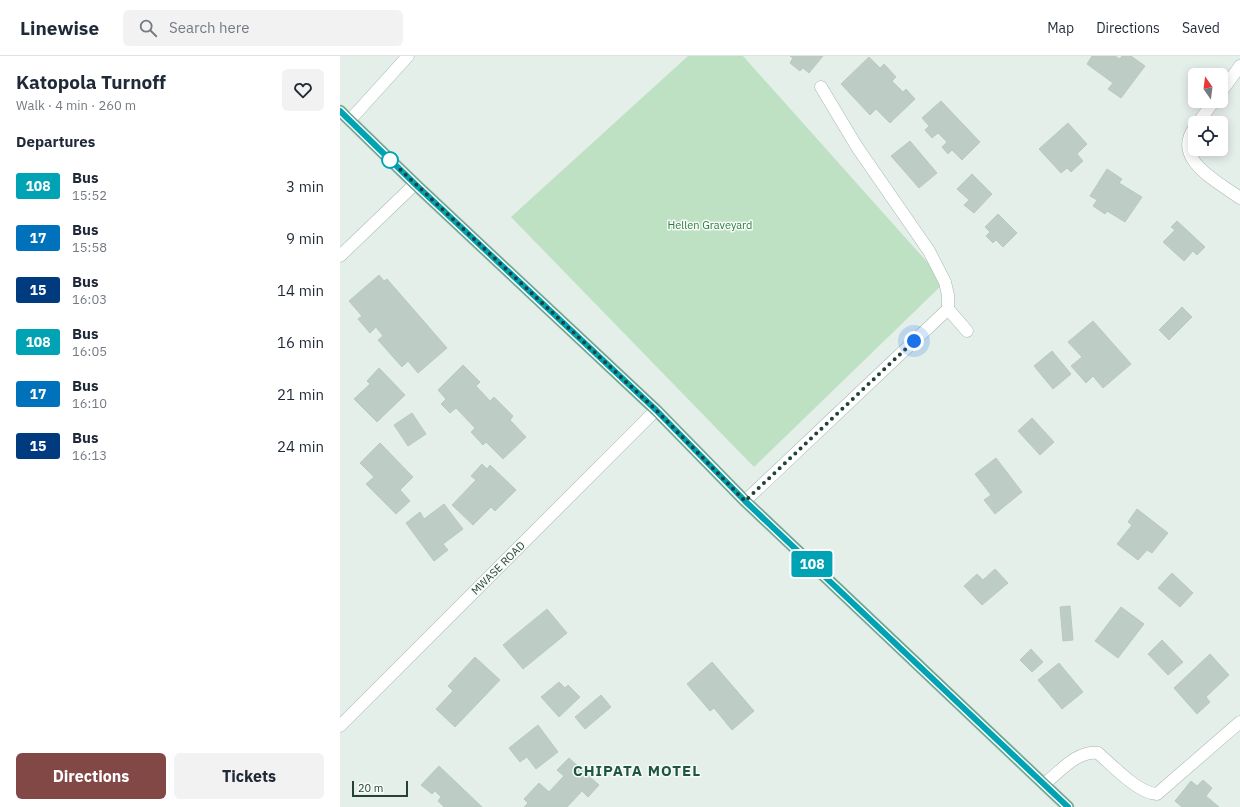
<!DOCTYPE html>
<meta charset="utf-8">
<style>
:root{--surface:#fff;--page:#f2f2f3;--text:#1f2937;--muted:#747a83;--line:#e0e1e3;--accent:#824846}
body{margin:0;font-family:"IBM Plex Sans",sans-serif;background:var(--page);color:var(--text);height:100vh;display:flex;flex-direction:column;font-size:15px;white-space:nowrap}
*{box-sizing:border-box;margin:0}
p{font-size:13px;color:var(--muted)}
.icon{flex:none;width:22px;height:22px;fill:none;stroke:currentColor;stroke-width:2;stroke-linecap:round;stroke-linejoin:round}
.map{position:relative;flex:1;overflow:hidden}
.panel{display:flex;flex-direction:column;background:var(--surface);width:340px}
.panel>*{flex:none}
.badge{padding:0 8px;border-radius:3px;font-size:14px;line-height:26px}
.needle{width:26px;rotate:346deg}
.buttons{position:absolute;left:848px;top:12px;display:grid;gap:8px}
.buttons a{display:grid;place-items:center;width:40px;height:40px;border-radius:6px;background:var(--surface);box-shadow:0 2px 10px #0003;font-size:20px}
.scale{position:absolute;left:12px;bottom:10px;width:56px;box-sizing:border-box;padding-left:4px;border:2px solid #234337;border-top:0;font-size:11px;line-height:14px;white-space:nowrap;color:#234337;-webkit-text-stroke:3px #f7fbf8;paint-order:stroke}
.you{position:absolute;width:20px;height:20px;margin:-10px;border:3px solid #fff;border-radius:50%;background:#1a73e8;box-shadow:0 0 0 6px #1a73e833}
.map>.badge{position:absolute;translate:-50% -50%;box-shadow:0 0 0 2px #fff}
h2{padding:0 16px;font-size:15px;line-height:36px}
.round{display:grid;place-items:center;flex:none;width:42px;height:42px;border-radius:6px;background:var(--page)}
.headline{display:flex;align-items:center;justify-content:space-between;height:68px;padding:0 16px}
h1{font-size:19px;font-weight:800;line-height:30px}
.button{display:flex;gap:8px;margin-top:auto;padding:8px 16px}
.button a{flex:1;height:46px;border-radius:6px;background:var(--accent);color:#fff;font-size:16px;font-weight:800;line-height:46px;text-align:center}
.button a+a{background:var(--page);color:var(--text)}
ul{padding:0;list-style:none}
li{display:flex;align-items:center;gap:12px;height:52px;padding:0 16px}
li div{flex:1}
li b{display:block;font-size:15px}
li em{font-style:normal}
li .badge{min-width:44px;font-weight:700;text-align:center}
header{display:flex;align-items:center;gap:24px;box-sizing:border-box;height:56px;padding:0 20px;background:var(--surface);border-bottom:1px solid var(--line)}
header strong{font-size:19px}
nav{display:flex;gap:22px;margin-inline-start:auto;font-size:14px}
.search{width:280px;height:36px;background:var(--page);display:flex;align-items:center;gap:10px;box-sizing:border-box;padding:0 14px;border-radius:6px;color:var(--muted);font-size:15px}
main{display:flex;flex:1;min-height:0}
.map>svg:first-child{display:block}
.green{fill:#bee1c3}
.building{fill:#bdcdc5;stroke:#b7cac0}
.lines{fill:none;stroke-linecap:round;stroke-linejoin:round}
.street-casing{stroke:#a7b8b1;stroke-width:13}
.secondary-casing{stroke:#a3bcb0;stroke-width:13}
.primary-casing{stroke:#c1cac7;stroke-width:13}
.street{stroke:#fff;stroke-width:12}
.secondary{stroke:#fff;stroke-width:12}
.primary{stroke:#68a790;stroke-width:12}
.line-casing{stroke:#fff;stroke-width:9}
.line{stroke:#00a3b4;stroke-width:6}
.walk{stroke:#234337;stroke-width:4;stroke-dasharray:0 7.2}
.stop-dot{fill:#fff;stroke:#00a3b4;stroke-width:2}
.labels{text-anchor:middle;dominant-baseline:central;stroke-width:3;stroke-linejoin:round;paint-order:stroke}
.park-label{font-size:11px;fill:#2a7d41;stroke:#f7fbf8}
.street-label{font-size:11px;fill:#234337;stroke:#f7fbf8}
.district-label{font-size:15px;font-weight:bold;letter-spacing:1px;fill:#1d5743;stroke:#f7fbf8}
</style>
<header>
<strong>Linewise</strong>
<div class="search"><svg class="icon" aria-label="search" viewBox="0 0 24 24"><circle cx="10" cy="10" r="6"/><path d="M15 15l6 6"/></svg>Search here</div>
<nav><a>Map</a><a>Directions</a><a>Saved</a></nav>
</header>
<main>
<section class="panel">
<div class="headline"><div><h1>Katopola Turnoff</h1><p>Walk · 4 min · 260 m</p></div><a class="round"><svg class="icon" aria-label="heart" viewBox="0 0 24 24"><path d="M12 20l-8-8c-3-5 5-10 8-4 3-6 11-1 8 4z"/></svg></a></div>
<h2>Departures</h2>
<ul>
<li><span class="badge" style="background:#00a3b4;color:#fff">108</span><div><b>Bus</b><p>15:52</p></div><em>3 min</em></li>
<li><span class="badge" style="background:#0072bc;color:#fff">17</span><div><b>Bus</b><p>15:58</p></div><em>9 min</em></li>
<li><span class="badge" style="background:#003b80;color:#fff">15</span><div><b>Bus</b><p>16:03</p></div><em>14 min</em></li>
<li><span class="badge" style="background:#00a3b4;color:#fff">108</span><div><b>Bus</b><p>16:05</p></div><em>16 min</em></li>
<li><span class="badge" style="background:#0072bc;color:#fff">17</span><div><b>Bus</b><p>16:10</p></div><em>21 min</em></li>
<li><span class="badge" style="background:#003b80;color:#fff">15</span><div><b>Bus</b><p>16:13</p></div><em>24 min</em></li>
</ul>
<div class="button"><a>Directions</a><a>Tickets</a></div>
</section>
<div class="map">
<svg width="900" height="751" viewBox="0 0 900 751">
<rect width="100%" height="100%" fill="#e5efea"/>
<path class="green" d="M 348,0 L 403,0 L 605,226 L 414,411 L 171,161 Z"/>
<g class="building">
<path d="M 450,0 L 483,0 L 469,17 L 463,12 L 460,15 L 450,7 L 453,2 Z"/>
<path d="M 752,0 L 775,0 L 780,3 L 782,0 L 791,0 L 805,10 L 781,42 L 768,33 L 773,27 L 747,8 Z"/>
<path d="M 529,1 L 540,12 L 544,8 L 556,21 L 552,25 L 563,36 L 566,33 L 575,43 L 550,67 L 536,53 L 530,59 L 501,28 Z"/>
<path d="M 601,45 L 640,86 L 622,104 L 612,94 L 608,98 L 602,91 L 607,86 L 598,77 L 592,82 L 585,74 L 589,70 L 582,62 Z"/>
<path d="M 728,67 L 747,88 L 737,98 L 743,105 L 731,116 L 727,112 L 721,117 L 699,93 Z"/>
<path d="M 570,85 L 597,117 L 579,132 L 551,100 Z"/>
<path d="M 767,113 L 782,123 L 779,127 L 802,141 L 785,166 L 767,155 L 765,158 L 753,150 L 757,144 L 750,140 Z"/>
<path d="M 632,118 L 652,138 L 634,157 L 624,149 L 629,144 L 617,133 Z"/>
<path d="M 658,158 L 677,177 L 663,191 L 656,184 L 653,187 L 646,180 L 650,176 L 645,171 Z"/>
<path d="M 837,165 L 865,191 L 857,199 L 853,195 L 844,205 L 823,186 L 835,174 L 831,171 Z"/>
<path d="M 39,219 L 44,225 L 47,223 L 107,292 L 78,317 L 68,305 L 62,311 L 38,284 L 43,280 L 36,271 L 30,277 L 18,263 L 22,260 L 9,245 Z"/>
<path d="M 842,251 L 852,261 L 829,284 L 819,274 Z"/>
<path d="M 753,265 L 791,308 L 763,332 L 753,320 L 746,327 L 731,310 L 742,301 L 728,286 Z"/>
<path d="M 712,295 L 731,318 L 713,333 L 694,310 Z"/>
<path d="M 123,309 L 140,326 L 136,330 L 150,345 L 154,341 L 173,360 L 170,364 L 186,381 L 163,403 L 146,386 L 143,389 L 131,376 L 135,372 L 116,352 L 110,357 L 101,348 L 106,343 L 98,334 Z"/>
<path d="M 39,312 L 65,339 L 37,366 L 14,343 L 30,328 L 27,325 Z"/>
<path d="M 72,357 L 86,378 L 68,390 L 54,369 Z"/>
<path d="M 692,362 L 714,386 L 700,399 L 678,375 Z"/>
<path d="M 40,387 L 73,421 L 60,434 L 70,445 L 56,458 L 26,428 L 34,421 L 20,407 Z"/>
<path d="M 656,402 L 682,436 L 655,458 L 644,444 L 651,439 L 635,418 Z"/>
<path d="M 142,408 L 147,413 L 150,409 L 176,434 L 155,455 L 151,451 L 133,469 L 112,449 L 136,424 L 131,420 Z"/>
<path d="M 104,448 L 123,473 L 103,488 L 108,494 L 94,505 L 66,467 L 80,456 L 84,463 Z"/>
<path d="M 797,453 L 828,477 L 812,497 L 807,494 L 798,504 L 777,488 L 792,469 L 788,466 Z"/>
<path d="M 655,513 L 668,527 L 642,549 L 624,530 L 637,518 L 643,524 Z"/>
<path d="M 832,517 L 853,537 L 840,551 L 818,532 Z"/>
<path d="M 730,550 L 733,584 L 723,585 L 720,551 Z"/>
<path d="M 781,551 L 804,568 L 778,602 L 755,585 Z"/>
<path d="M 207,553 L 227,577 L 183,613 L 163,589 Z"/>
<path d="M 822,584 L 843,606 L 828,619 L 808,598 Z"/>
<path d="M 691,593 L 703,606 L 692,616 L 680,604 Z"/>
<path d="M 870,598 L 889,619 L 866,641 L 870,646 L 857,658 L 834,632 Z"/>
<path d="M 135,601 L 160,624 L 115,671 L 96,653 L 113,635 L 108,630 Z"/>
<path d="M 372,606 L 414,655 L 392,674 L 374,652 L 370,655 L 347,628 Z"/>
<path d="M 719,607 L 743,636 L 722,653 L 698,624 Z"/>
<path d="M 219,626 L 225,632 L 228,629 L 240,641 L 219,661 L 201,641 Z"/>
<path d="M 261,639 L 271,651 L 245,673 L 235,661 Z"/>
<path d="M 198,669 L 218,696 L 196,713 L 187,701 L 180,706 L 169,692 Z"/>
<path d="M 229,702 L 259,729 L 248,741 L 242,735 L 227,751 L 184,751 L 188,747 L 184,743 L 199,727 L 209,736 L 224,720 L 217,714 Z"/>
<path d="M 99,710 L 142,751 L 104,751 L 98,745 L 101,741 L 95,735 L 92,738 L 81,729 Z"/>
<path d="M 863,724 L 872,732 L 866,740 L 879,751 L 842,751 L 835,745 L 851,725 L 857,730 Z"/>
</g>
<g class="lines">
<g class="street-casing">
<g id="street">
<path d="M 481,31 L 517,91 L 589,195 L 605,226 L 608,239 L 608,253"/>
<path d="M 881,36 L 900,10"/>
<path d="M 858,67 L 874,45"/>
<path d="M 855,71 C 831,103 877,125 900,142"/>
<path d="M 0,200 L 75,128"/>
<path d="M 405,445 L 608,253 L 627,275"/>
<path d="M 0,670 L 316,354"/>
<path d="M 704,728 C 720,716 737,694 758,697 C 772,709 799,738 817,738 L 900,666"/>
</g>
</g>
<g class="secondary-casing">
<path id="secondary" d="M 10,64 L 68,0"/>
</g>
<g class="primary-casing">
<path id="primary" d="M 0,55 L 75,128 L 316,354 L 405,445 L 728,751"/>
</g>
<use href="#street" class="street"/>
<use href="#secondary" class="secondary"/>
<use href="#primary" class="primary"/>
</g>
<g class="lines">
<g class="line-casing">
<path id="line" d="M 0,55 L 75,128 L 316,354 L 405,445 L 728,751"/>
</g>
<use href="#line" class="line"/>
<path class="walk" d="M 50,104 L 316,354 L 405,445 L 574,285"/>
</g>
<circle class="stop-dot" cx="50" cy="104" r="8"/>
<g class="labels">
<g class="park-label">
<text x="370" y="169">Hellen Graveyard</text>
</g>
<g class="street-label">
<text transform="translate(158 512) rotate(-45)">MWASE ROAD</text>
</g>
<g class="district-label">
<text x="297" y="714">CHIPATA MOTEL</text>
</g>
</g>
</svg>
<div class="buttons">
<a><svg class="needle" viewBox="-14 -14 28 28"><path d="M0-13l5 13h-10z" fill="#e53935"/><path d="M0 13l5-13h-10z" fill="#747a83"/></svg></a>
<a><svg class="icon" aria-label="locate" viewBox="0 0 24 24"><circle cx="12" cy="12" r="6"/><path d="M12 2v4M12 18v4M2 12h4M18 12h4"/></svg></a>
</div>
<div class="scale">20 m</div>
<div class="you" style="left:574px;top:285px"></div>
<b class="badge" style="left:472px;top:508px;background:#00a3b4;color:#fff">108</b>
</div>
</main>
